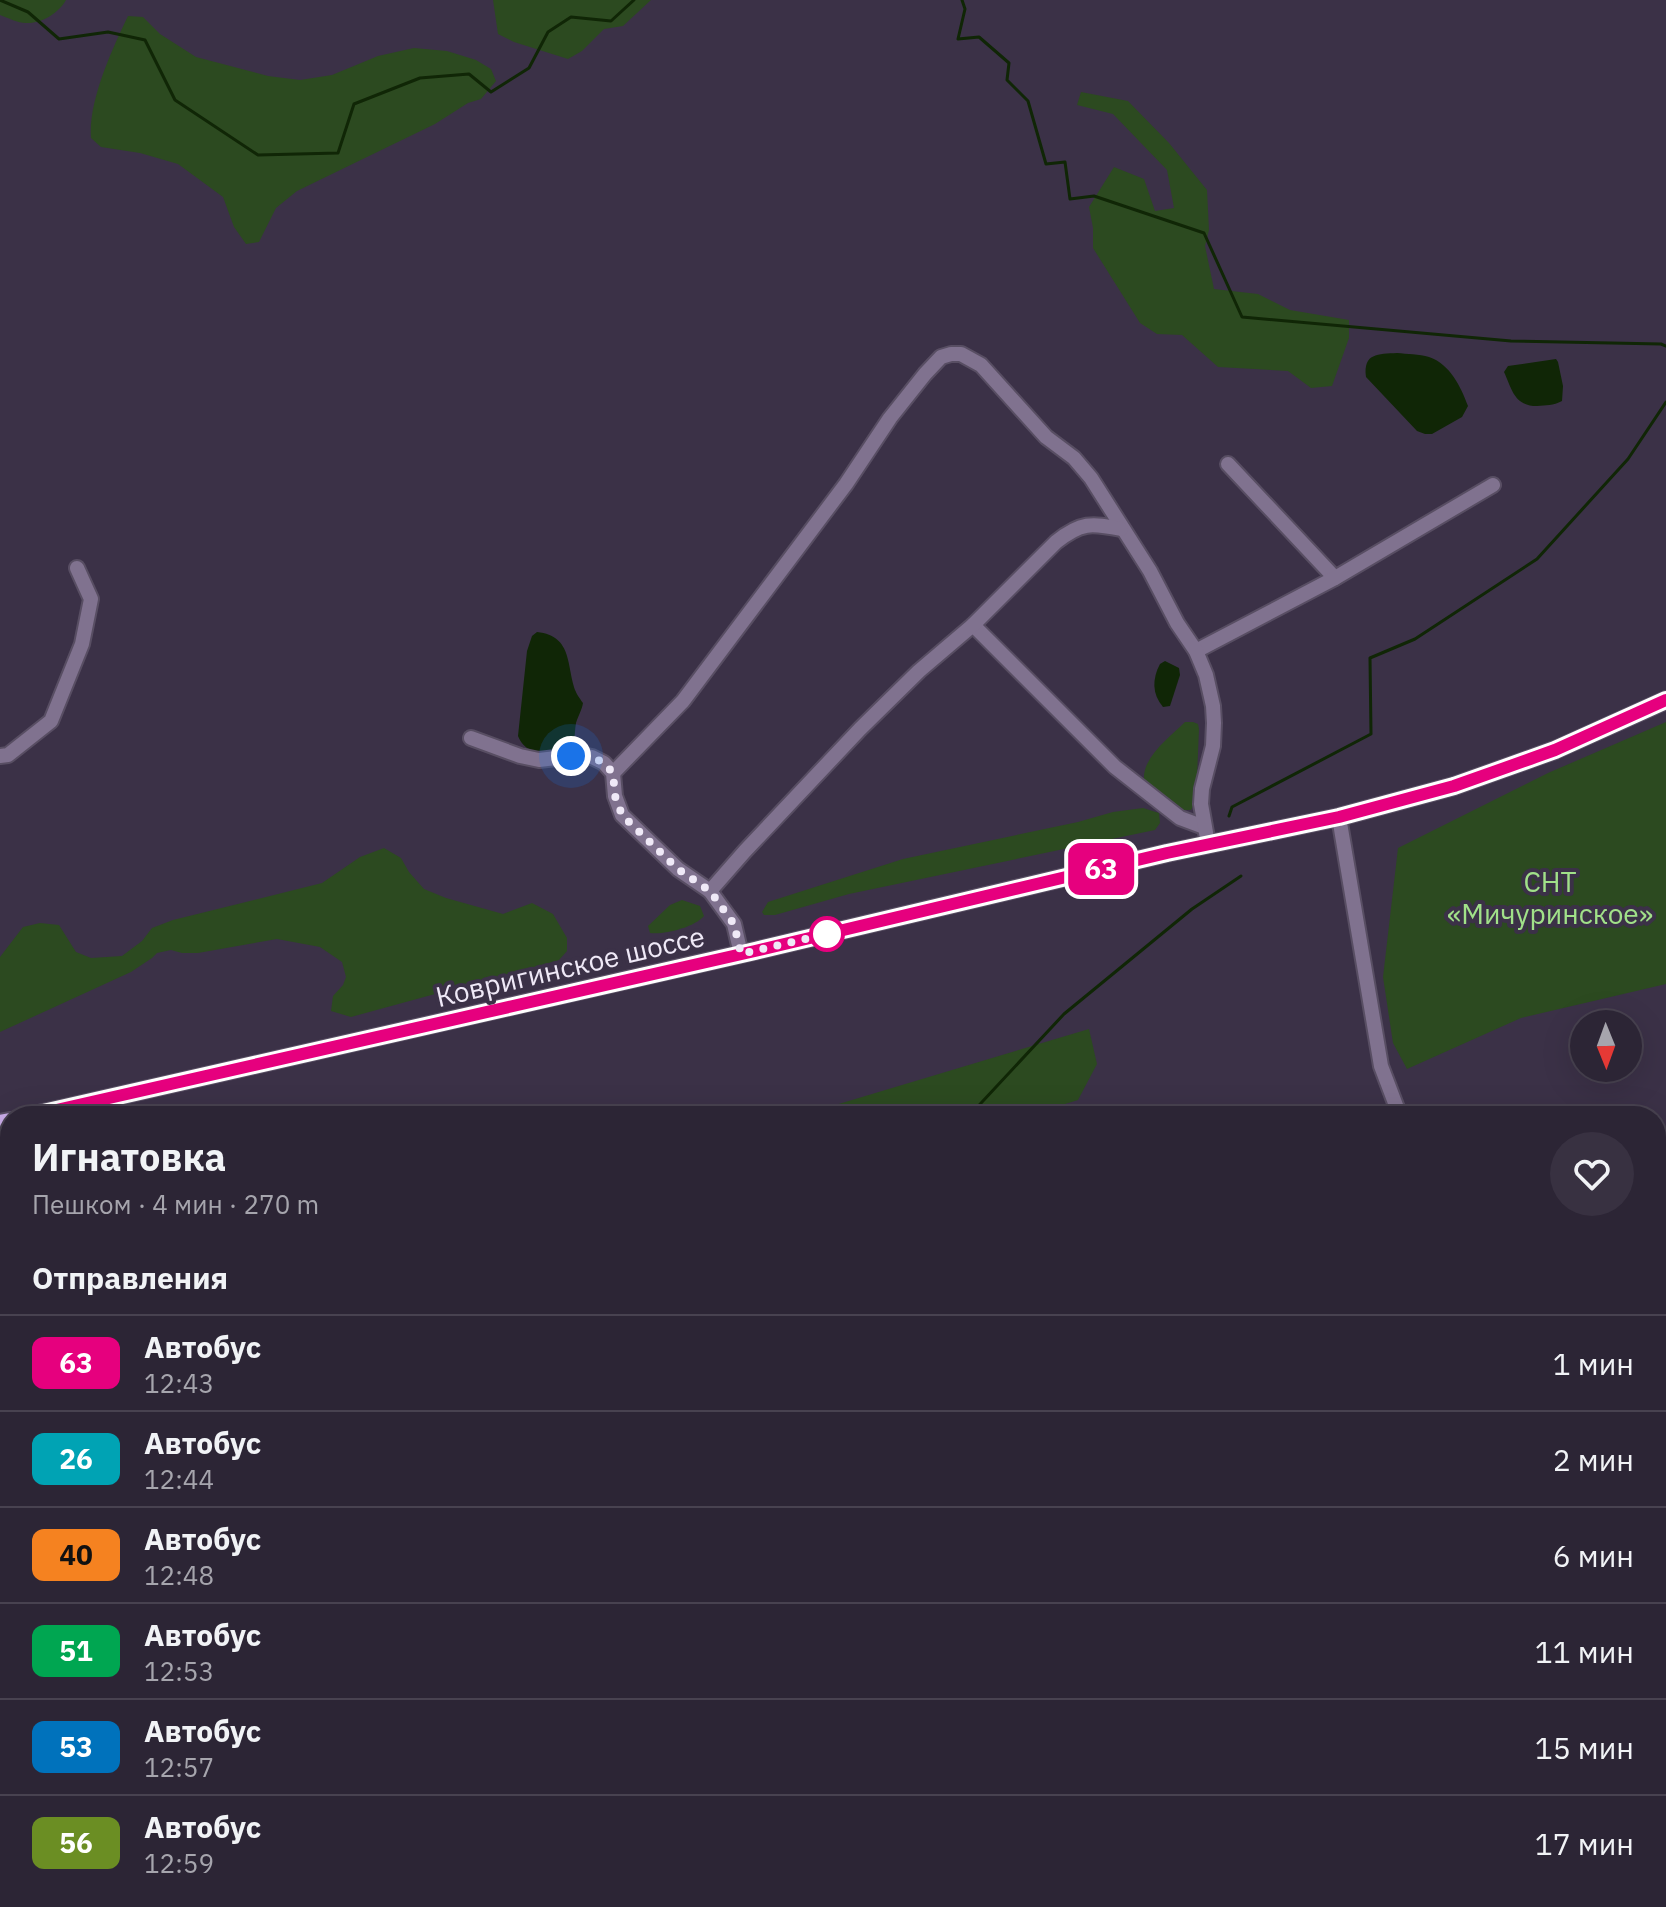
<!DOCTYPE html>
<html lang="ru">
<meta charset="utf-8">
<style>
:root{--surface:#2c2535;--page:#383141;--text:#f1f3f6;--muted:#a6a5ad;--line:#484250}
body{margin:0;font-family:"IBM Plex Sans",sans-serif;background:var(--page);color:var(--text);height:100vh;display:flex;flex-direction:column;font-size:30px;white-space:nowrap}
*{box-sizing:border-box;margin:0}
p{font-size:26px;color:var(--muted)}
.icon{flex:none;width:44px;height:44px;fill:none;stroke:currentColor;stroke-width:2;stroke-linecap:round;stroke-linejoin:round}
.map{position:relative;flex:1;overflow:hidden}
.details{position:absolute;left:0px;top:1106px;width:1666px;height:802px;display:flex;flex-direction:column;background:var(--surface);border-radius:32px 32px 0 0;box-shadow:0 8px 32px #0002,0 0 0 2px var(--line)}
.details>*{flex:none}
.badge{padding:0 16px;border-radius:12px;font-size:28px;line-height:52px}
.needle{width:52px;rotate:179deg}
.controls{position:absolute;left:1570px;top:1010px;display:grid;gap:16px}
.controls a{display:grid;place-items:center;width:72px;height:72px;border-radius:50%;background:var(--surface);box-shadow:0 8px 32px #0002,0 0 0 2px var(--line);font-size:40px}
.you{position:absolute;width:40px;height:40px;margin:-20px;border:6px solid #fff;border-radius:50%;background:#1a73e8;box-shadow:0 0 0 12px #1a73e833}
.map>.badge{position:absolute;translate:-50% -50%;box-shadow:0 0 0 4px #fff}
h2{padding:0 32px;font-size:30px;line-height:72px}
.round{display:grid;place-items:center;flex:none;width:84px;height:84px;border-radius:42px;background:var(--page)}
.head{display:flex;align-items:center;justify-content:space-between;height:136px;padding:0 32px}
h1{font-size:38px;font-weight:800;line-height:60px}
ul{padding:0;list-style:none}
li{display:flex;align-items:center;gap:24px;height:96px;padding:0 32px;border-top:2px solid var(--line)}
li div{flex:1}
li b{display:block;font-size:30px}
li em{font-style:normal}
li .badge{min-width:88px;font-weight:700;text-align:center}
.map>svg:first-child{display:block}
.green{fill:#2c4a20}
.water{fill:#102606}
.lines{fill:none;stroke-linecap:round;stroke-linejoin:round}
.stream{stroke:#102606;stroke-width:3}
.minor-casing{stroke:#584e63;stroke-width:18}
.major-casing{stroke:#584e63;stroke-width:20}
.minor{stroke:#80728f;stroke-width:14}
.major{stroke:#c9ace8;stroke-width:16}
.line-casing{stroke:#fff;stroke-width:18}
.line{stroke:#e6007e;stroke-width:12}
.walk{stroke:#efe9f7;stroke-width:8;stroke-dasharray:0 14.4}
.stop-dot{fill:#fff;stroke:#e6007e;stroke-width:4}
.labels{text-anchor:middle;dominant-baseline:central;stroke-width:8;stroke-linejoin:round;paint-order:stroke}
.park-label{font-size:28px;fill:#a1e189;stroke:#3b3147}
.street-label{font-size:28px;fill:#efe9f7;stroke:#3b3147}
</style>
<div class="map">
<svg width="1666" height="1907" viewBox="0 0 1666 1907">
<rect width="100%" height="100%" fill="#3b3147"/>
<g class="green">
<path d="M 0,0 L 66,0 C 59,13 41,24 26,23 C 18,23 8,18 0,15 Z"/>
<path d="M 493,0 L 651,0 L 623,26 L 604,29 L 582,51 L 568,59 L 514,42 L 498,34 Z"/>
<path d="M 128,16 L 143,17 L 160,34 L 196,57 L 268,76 L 300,80 L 332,75 L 378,56 L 414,48 L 447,51 L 476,60 L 491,69 L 496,81 L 481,99 L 468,103 L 435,124 L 297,191 L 276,208 L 259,242 L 246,244 L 234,227 L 223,197 L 178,164 L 140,153 L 101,147 L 91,138 C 88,102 112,49 128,16 Z"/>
<path d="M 1081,92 L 1128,101 L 1169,143 L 1207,190 L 1209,230 L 1205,246 L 1214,289 L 1258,294 L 1290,310 L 1349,320 L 1349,338 L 1332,386 L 1311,388 L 1288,371 L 1218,367 L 1182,335 L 1157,334 L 1140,323 L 1093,248 L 1093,228 L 1089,207 L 1114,167 L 1144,179 L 1155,211 L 1174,208 L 1167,170 L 1113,114 L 1077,105 Z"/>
<path d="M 1185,722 L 1193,722 L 1198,724 L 1199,729 L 1196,801 L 1191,810 L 1184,810 L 1144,780 C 1142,757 1170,737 1185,722 Z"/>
<path d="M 1666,722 L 1666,984 L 1521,1018 L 1407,1069 L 1393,1043 L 1383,977 L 1398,848 L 1548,773 Z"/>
<path d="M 1143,808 L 1159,813 L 1160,823 L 1155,830 L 849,894 L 775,915 L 764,915 L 762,912 L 768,902 L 903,859 L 1078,822 L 1113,812 Z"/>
<path d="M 384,848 L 401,858 L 409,872 L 424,889 L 446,898 L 503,914 L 532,903 L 553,914 L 567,938 L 567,951 L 559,960 L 351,1017 L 331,1011 L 333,996 L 343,985 L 346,977 L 342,962 L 320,947 L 277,939 L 198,953 L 182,953 L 171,950 L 157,953 L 152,958 L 131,972 L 0,1032 L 0,957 L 23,927 L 40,923 L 59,925 L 76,952 L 91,958 L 122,956 L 142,941 L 152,928 L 173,920 L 322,883 L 360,857 Z"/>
<path d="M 682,900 L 700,906 L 704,916 C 695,927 664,935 650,933 L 648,926 L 670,905 Z"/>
<path d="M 1089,1029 L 1097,1064 L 1078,1100 L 1026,1116 L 813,1116 L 822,1109 Z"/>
<path d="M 212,1898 L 829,1898 L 829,1899 L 827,1907 L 166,1907 Z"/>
</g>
<g class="water">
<path d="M 1397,353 C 1407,354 1419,354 1429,357 C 1450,364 1461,387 1468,406 L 1462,417 L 1432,434 L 1425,434 L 1417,431 L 1366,377 C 1363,353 1378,354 1397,353 Z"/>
<path d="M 1556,359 L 1558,362 L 1563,386 L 1562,401 C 1553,406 1546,405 1537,406 C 1514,406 1512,389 1504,372 L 1508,366 Z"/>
<path d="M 537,632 C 574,636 566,668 576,692 C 576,693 582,702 583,703 C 582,710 578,716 576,723 C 574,734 576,741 570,751 C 550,753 527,758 518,736 L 527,651 L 532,636 Z"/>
<path d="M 1165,661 L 1179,668 L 1180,675 L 1170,706 L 1163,707 C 1152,694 1152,679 1160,664 Z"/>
</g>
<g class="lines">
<g class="stream">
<path d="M 0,0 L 28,12 L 59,39 L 108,32 L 145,40 L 175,100 L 258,155 L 338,153 L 354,104 L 420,78 L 469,74 L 491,92 L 529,68 L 548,32 L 571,17 L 611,21 L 634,0"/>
<path d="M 962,0 L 965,9 L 958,39 L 979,37 L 1009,63 L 1007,80 L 1028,101 L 1046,164 L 1065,162 L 1070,199 L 1094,196 L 1204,233 L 1242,317 L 1511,341 L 1661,344 L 1666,346"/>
<path d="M 1229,816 L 1232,807 L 1371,734 L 1370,658 L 1415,639 L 1537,559 L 1628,459 L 1666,402"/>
<path d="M 969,1116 L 1064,1014 L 1192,909 L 1241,876"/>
<path d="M 565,1898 L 567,1907"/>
</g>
<g class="minor-casing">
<g id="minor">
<path d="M 1228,464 L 1335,578"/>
<path d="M 973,625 L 1115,767 L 1180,818 L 1204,827"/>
<path d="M 1196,651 L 1335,578 L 1493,485"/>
<path d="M 471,738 L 520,756 L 539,760 L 582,755 L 592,757 L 604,763 L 613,773 L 615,796 L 622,815 L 678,869 L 710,891 L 734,924 L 741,954"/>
<path d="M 0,756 L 8,755 L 51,721 L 82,644 L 91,599 L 77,568"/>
<path d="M 613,773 L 683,701 L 846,484 L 890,418 L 925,374 L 941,357 L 951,354 L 961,354 L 981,365 L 1046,437 L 1074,458 L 1091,478 L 1150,571 L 1177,623 L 1196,651 L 1206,675 L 1213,706 L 1214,723 L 1213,746 L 1202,789 L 1201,804 L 1208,844"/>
<path d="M 1339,817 L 1381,1066 L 1400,1116"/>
<path d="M 710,891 L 745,851 L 860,729 L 919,671 L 973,625 L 1056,542 C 1081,522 1091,523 1121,529"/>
<path d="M 1656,1239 L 1666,1238"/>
<path d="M 1656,1384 L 1666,1382"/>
<path d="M 0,1392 L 10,1389"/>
<path d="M 956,1898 L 960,1907"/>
<path d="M 1477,1907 L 1478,1898"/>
</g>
</g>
<g class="major-casing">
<g id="major">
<path d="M 30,1116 L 767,948 L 1167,853 L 1339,817 L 1454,786 L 1555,750 L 1666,700"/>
<path d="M 0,1123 L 10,1121"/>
</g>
</g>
<use href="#minor" class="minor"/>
<use href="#major" class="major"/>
</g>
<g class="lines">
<g class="line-casing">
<path id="line" d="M 30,1116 L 755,951 L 1167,853 L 1339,817 L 1454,786 L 1530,759 L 1555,750 L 1666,700"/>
</g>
<use href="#line" class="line"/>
<path class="walk" d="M 571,756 L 592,757 L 604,763 L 613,773 L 615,796 L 622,815 L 678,869 L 710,891 L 734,924 L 741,954 L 839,931 L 827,934"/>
</g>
<circle class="stop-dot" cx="827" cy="934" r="16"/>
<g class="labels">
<g class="park-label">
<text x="1550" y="881">СНТ<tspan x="1550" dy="32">«Мичуринское»</tspan></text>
</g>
<g class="street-label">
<text transform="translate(570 966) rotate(-13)">Ковригинское шоссе</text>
</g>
</g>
</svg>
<div class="controls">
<a><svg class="needle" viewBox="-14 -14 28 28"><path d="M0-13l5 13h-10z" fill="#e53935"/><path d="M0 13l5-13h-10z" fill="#a6a5ad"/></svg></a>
</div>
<div class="you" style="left:571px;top:756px"></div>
<b class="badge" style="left:1101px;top:869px;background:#e6007e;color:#fff">63</b>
<section class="details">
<div class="head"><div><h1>Игнатовка</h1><p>Пешком · 4 мин · 270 m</p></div><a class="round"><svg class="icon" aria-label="heart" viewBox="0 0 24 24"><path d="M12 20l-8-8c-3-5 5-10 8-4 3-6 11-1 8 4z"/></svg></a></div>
<h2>Отправления</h2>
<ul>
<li><span class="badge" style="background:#e6007e;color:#fff">63</span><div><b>Автобус</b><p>12:43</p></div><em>1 мин</em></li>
<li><span class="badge" style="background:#00a3b4;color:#fff">26</span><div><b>Автобус</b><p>12:44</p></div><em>2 мин</em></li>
<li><span class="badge" style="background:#f58220;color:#111">40</span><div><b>Автобус</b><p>12:48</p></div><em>6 мин</em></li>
<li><span class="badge" style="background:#00a651;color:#fff">51</span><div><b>Автобус</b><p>12:53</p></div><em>11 мин</em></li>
<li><span class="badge" style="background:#0072bc;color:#fff">53</span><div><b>Автобус</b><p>12:57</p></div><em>15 мин</em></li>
<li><span class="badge" style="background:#6b8e23;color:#fff">56</span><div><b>Автобус</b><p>12:59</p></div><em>17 мин</em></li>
</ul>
</section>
</div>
